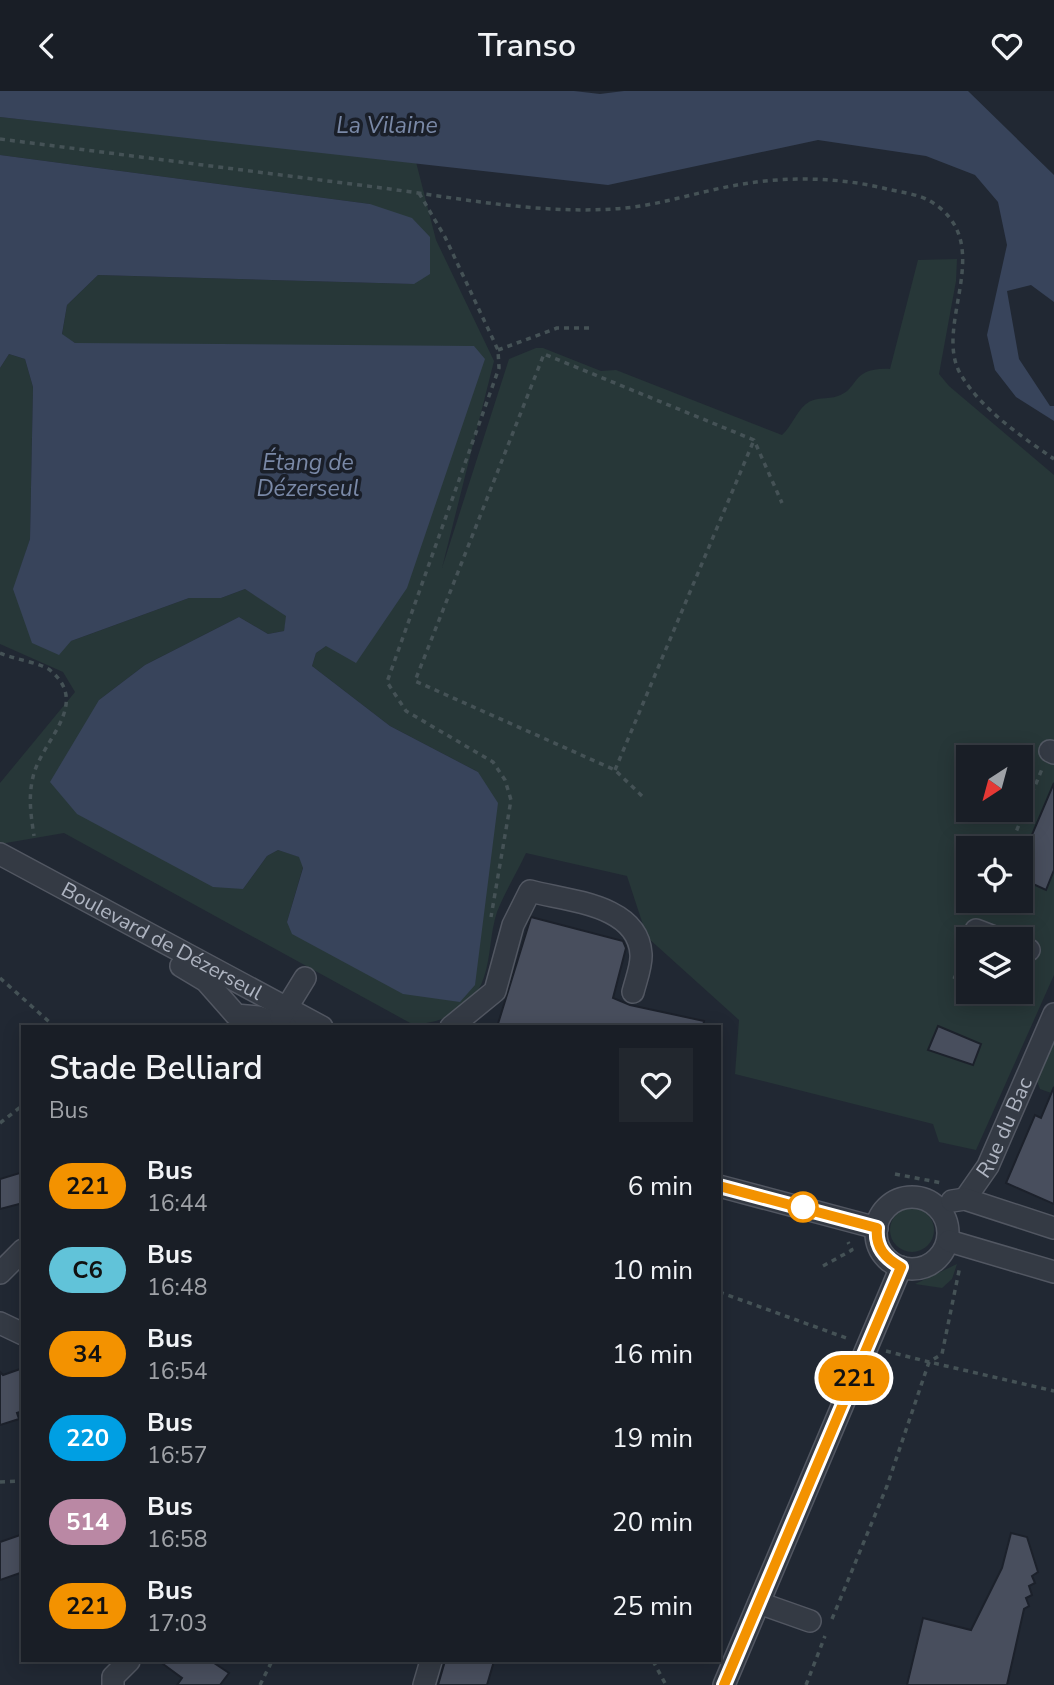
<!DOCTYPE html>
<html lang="fr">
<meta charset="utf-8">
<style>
:root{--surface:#191e26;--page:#22272e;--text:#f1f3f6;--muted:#9fa2a7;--line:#373c43}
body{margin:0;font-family:"Nunito Sans",sans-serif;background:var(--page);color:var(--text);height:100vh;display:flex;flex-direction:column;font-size:26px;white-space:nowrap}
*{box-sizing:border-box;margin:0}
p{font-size:23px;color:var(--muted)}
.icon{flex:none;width:38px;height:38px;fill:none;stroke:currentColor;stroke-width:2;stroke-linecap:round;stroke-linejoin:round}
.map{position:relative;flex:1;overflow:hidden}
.side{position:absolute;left:21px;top:934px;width:700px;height:637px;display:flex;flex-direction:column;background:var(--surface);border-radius:0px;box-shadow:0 4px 18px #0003,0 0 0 2px var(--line)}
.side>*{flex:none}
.badge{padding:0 14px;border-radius:23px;font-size:24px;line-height:46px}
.needle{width:46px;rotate:216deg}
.fabs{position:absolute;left:956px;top:654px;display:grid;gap:14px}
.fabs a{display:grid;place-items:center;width:77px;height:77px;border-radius:0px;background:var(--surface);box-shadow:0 4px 18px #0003,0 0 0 2px var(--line);font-size:35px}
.map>.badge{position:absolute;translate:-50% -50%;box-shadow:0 0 0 4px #fff}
.round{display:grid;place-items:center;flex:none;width:74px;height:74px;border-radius:0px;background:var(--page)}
.headline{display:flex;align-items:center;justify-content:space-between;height:119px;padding:0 28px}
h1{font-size:33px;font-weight:600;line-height:52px}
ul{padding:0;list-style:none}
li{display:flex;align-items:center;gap:21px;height:84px;padding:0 28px}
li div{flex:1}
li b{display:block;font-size:26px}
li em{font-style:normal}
li .badge{min-width:77px;font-weight:700;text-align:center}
header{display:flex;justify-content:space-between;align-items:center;height:91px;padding:0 28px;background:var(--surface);font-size:32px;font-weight:600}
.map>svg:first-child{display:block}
.green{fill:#273738;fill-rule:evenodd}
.water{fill:#38445b}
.building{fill:#484e5d;stroke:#1c212b;stroke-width:2}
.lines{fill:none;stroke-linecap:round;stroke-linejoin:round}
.minor-casing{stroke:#525762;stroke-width:24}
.path{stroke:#455256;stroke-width:3.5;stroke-dasharray:5 5;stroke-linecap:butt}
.minor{stroke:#343a44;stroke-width:21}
.line-casing{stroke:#fff;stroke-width:16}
.line{stroke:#f39200;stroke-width:10}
.stop-dot{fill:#fff;stroke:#f39200;stroke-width:3.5}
.labels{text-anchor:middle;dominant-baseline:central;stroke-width:7;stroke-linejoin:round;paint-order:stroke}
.street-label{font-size:21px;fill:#aeb4c1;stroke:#1a1f29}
.water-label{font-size:23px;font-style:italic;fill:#7a89a7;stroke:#1a1f29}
</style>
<header><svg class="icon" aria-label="back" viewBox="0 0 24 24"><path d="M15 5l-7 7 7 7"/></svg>Transo<svg class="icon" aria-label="heart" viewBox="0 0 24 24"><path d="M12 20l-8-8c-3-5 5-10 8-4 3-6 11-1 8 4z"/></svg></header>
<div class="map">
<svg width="1054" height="1594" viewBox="0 0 1054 1594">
<rect width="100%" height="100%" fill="#212833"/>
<g class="green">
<path d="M 0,26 L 416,71 L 436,149 L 494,270 L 442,477 L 509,268 L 536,257 L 543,257 L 601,280 L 616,279 L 782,344 C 792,335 796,321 806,313 C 816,305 827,309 838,305 C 860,298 850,276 890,278 L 918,169 L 957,168 L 956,190 L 939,283 L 949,295 L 1054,384 L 1054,884 L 976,1059 L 939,1051 L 933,1033 L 735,983 L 739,929 L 647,846 L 627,785 L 526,762 C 517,781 505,801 497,821 C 490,842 491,865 484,886 C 474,918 443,933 412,933 L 64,742 L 0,753 L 0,692 L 75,601 L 63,581 L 0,553 L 0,277 L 9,263 L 25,268 L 33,296 L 30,448 L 14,498 L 71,550 L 189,507 L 221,507 L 245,498 L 287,524 L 284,540 L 268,543 L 239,526 L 145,574 L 99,609 L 243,798 L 267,765 L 278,759 L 300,766 L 303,776 L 287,831 L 478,681 L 390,635 L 312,575 L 316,562 L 326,555 L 75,252 L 62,244 L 67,214 L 98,184 L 414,193 L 370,113 L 0,64 ZM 968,667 L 1020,667 L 1020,719 L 968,719 ZM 968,758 L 1020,758 L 1020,810 L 968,810 ZM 968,849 L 1020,849 L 1020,901 L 968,901 Z"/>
<path d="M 1054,945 L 1054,1003 L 1040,998 L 1036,987 Z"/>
<circle cx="912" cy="1139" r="22"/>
<path d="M 957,1173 L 952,1188 L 942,1197 L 915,1193 Z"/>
</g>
<g class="water">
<path d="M 0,0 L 574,0 L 600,3 L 624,0 L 968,0 L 1054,84 L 1054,211 L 1031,194 L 1007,200 L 1019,268 L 1050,315 L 1054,315 L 1054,330 L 1016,306 L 995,279 L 987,244 L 1007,154 L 998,111 L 975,84 L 926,65 L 818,49 L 608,94 L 0,26 Z"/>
<path d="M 0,64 L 370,113 L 412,127 L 430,146 L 430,183 L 414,193 L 98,184 L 67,214 L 62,243 L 75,252 L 474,255 L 485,268 L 407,497 L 356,572 L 326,555 L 316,562 L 312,575 L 390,635 L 478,681 L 498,712 L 475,894 L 460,911 L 403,903 L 292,843 L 287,831 L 303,777 L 299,766 L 278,759 L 267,765 L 243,798 L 213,796 L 77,723 L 50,691 L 99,609 L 145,574 L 239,526 L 268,543 L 284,540 L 286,525 L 245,498 L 221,507 L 189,507 L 71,550 L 59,564 L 32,552 L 13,498 L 30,448 L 33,296 L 25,268 L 9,263 L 0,277 Z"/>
</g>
<g class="building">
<path d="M 1054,692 L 1054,779 L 1046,799 L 1020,787 L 1020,772 Z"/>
<path d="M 531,826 L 623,850 L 626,857 L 613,907 L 630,914 L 704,930 L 703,936 L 497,936 Z"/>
<path d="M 938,935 L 981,953 L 973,974 L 928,959 Z"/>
<path d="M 1054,996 L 1054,1113 L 1006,1092 L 1035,1024 L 1041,1027 Z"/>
<path d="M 23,1081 L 23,1112 L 0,1118 L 0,1088 Z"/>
<path d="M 23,1277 L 23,1320 L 17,1322 L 19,1328 L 0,1334 L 0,1281 L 3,1284 Z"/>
<path d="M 1011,1442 L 1027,1446 L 1038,1481 L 1032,1485 L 1035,1492 L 1029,1495 L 1032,1504 L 1026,1507 L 1029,1515 L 1024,1518 L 1007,1594 L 907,1594 L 923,1527 L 971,1539 L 1002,1477 Z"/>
<path d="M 23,1443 L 23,1481 L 0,1489 L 0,1451 Z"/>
<path d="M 159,1570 L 211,1570 L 229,1582 L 220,1594 L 177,1594 L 182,1587 Z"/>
<path d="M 445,1570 L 494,1570 L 487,1594 L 438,1594 Z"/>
</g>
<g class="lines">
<g class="minor-casing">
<g id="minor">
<path d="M 1050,660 L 1054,662"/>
<path id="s1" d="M 0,763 L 322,936"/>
<path d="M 976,839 L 1002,849"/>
<path d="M 1020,856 L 1029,859"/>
<path d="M 181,875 L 206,890 L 236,924 L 258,926 L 286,936"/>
<path d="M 281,926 L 305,887"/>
<path d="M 451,936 L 495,900 L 513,834 L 530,800 C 567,810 638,813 641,863 C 642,874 636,889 633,901"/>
<path d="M 719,1095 L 877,1137"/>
<circle cx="912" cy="1142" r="36"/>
<path id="s2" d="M 965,1108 L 988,1075 L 1054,923"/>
<path d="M 952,1110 L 965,1108 L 1054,1137"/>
<path d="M 949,1150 L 1054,1181"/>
<path d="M 0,1182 L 23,1159"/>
<path d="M 0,1232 L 23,1243"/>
<path d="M 759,1512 L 810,1530"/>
<path d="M 113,1594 L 113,1586 L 129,1570"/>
<path d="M 424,1594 L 431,1570"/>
<path d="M 724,1594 L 901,1176"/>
</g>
</g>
<g class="path">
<path d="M 0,48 C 125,64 250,80 375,96 C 453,106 534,123 613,118 C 655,116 696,101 737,94 C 786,85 839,86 887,98 C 900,101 918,103 930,110 C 1000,152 931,234 961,284 C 982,319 1021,345 1054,368"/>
<path d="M 419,102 L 445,146 L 498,259 L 499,277 L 387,591 L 406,620 L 493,671 L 505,689 L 511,709 L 491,826"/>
<path d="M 498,259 L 557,237 L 590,237"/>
<path d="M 0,562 C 13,568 42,572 51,580 C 91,614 41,650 33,686 C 28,707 31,724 34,745"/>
<path d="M 615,679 L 754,349"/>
<path d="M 642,705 L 615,679 L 415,590 L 544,263 L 754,349 L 782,412"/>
<path d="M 1009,758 L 1042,678"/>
<path d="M 983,821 L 987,810"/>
<path d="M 0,887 L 55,936"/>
<path d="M 954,888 L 968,857"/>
<path d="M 0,1032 L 23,1014"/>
<path d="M 895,1083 L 942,1092"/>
<path d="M 823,1175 L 852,1159 L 848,1151"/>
<path d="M 719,1201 L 849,1248"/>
<path d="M 886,1260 L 929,1271 L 942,1263 L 960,1175"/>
<path d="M 0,1391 L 23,1390"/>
<path d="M 832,1528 L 887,1395 L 929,1271 L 1054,1300"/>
<path d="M 653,1570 L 666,1594"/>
<path d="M 260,1594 L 272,1570"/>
<path d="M 806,1594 L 825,1545"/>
</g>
<use href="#minor" class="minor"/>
</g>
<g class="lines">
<g class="line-casing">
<path id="line" d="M 719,1095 L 877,1137 C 875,1156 885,1167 901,1176 L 724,1594"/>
</g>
<use href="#line" class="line"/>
</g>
<circle class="stop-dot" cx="803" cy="1116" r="14"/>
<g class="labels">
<g class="street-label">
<text stroke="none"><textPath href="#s1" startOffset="184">Boulevard de Dézerseul</textPath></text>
<text stroke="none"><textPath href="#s2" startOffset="82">Rue du Bac</textPath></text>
</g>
<g class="water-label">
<text x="387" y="34">La Vilaine</text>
<text x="308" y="371">Étang de<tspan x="308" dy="26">Dézerseul</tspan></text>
</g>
</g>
</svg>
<div class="fabs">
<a><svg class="needle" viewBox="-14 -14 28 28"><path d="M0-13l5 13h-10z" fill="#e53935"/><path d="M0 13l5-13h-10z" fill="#9fa2a7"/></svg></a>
<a><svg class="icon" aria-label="locate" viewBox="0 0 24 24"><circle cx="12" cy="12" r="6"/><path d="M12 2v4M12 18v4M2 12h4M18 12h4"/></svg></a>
<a><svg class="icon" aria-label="layers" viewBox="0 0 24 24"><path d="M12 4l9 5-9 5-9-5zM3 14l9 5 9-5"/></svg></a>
</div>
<b class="badge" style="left:854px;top:1287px;background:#f39200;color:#111">221</b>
<section class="side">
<div class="headline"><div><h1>Stade Belliard</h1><p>Bus</p></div><a class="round"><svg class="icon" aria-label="heart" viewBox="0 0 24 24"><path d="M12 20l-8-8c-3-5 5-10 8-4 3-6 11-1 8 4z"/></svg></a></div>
<ul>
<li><span class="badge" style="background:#f39200;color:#111">221</span><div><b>Bus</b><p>16:44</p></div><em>6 min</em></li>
<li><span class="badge" style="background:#61c3d9;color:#111">C6</span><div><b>Bus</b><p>16:48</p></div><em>10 min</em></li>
<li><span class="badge" style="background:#f39200;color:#111">34</span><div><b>Bus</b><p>16:54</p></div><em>16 min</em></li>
<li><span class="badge" style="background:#009fe3;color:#fff">220</span><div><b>Bus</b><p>16:57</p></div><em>19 min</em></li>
<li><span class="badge" style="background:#ba88a4;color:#fff">514</span><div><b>Bus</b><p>16:58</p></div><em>20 min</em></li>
<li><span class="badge" style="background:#f39200;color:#111">221</span><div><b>Bus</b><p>17:03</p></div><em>25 min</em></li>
</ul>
</section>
</div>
